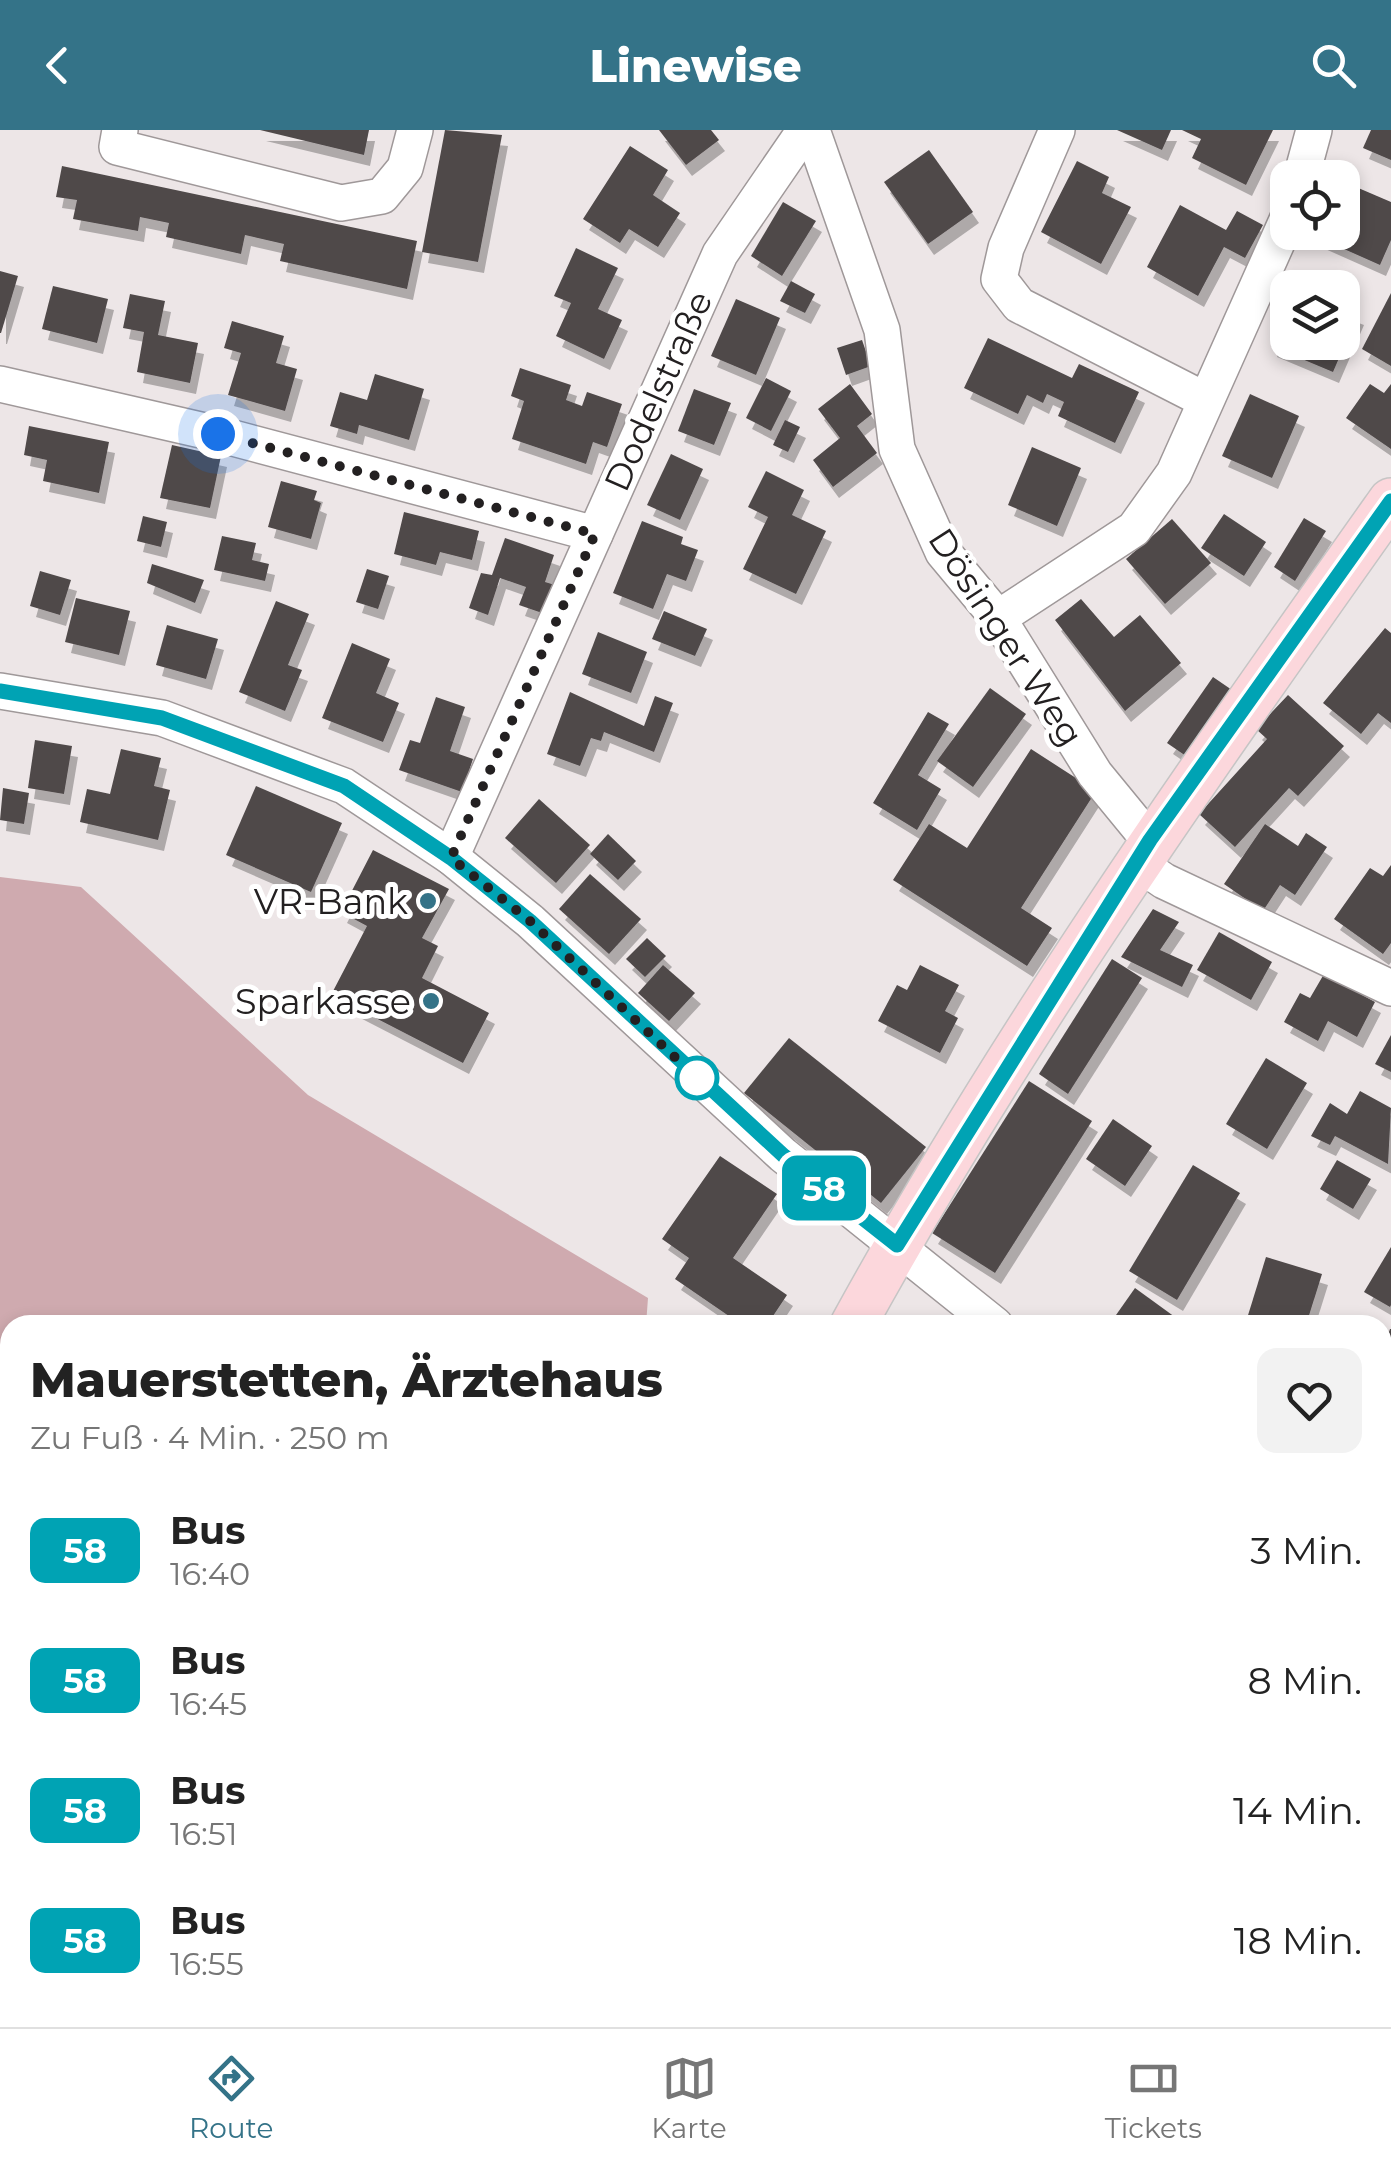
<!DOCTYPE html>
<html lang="de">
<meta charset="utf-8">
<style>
:root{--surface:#fff;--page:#f2f2f2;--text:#222;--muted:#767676;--line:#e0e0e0;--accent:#347388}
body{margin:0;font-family:Montserrat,sans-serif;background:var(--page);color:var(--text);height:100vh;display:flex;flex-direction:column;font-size:38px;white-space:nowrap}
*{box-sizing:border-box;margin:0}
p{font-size:32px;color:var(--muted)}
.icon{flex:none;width:55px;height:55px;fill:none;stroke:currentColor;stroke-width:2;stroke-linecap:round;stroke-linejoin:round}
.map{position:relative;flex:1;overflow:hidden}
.details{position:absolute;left:0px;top:1185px;width:1392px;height:712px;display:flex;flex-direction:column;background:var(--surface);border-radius:30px 30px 0 0;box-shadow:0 5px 15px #0003}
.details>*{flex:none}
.badge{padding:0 20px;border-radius:15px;font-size:35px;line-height:65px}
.tools{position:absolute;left:1270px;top:30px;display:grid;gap:20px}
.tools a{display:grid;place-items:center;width:90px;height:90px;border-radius:20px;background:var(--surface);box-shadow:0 5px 15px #0003;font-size:50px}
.you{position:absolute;width:50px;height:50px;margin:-25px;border:8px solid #fff;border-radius:50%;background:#1a73e8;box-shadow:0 0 0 15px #1a73e833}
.map>.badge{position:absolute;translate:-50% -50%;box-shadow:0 0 0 5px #fff}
.round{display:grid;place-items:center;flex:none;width:105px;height:105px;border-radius:20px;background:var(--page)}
.overview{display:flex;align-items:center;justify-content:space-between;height:170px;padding:0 30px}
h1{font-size:48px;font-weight:800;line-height:75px}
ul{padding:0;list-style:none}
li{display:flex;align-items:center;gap:30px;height:130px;padding:0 30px}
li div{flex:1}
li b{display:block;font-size:38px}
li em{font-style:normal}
li .badge{min-width:110px;font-weight:700;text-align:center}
header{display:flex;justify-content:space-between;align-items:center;height:130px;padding:0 30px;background:var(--accent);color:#fff;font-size:45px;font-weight:800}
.tab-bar{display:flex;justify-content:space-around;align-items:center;height:140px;border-top:2px solid var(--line);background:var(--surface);font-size:28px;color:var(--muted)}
.tab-bar a{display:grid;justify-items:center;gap:5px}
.tab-bar .current{color:var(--accent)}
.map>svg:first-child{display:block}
.green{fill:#cfaaaf}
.building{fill:#4f4949;filter:url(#shadow)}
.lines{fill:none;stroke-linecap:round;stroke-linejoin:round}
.minor-casing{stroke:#9f9899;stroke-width:38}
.major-casing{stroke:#c6c5c5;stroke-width:48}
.minor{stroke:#fff;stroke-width:35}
.major{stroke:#fcd7dc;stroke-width:45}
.line-casing{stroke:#fff;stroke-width:22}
.line{stroke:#00a3b4;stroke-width:15}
.walk{stroke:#232021;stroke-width:10;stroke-dasharray:0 18}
.poi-dot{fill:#347388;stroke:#fff;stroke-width:4}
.stop-dot{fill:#fff;stroke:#00a3b4;stroke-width:5}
.labels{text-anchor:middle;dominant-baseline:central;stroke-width:10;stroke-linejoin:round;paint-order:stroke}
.street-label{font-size:35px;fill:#232021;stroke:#fff}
.poi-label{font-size:35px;fill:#232021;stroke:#fff;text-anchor:end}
</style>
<header><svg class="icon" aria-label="back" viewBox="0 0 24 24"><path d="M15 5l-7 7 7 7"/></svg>Linewise<svg class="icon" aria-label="search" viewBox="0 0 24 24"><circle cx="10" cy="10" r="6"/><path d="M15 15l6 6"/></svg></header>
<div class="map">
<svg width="1391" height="1897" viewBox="0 0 1391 1897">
<defs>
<filter id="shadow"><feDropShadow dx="6" dy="11" stdDeviation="0" flood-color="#0004"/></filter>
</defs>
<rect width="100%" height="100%" fill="#ede6e7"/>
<g class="green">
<path d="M 0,747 L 81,757 L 308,965 L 648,1168 L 646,1195 L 10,1195 L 10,1340 L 0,1337 Z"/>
<path d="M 708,1888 L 903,1888 L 902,1897 L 709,1897 Z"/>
</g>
<g class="building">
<path d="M 260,0 L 369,0 L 364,25 Z"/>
<path d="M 445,0 L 502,5 L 478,132 L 422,122 Z"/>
<path d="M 659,0 L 711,0 L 719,10 L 686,35 Z"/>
<path d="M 1117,0 L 1171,0 L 1162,20 Z"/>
<path d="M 1182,0 L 1273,0 L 1246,55 L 1192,28 L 1201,9 Z"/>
<path d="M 1371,0 L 1391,0 L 1391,30 L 1363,18 Z"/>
<path d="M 630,16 L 668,40 L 653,65 L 680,83 L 658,117 L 629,99 L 620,113 L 583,89 Z"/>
<path d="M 929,20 L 973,82 L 928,114 L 884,52 Z"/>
<path d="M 1077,31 L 1109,47 L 1102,63 L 1131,77 L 1101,134 L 1041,102 Z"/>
<path d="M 62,36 L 417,111 L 407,159 L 280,131 L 284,114 L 245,105 L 241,124 L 166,107 L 169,93 L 140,87 L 138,101 L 73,89 L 77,70 L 56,67 Z"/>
<path d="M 1342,51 L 1391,72 L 1391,110 L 1380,135 L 1317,107 L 1319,102 L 1342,102 Z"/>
<path d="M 783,72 L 816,91 L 782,146 L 751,126 Z"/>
<path d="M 1180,75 L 1226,100 L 1237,81 L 1263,95 L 1245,128 L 1224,117 L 1198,166 L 1147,137 Z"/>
<path d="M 576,118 L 618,138 L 598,179 L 622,190 L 604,229 L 556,206 L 571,173 L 554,166 Z"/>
<path d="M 0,141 L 18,146 L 1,203 L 0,203 Z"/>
<path d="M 791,151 L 815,164 L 805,183 L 780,171 Z"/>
<path d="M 53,156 L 108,169 L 97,213 L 42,199 Z"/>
<path d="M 1391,163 L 1391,236 L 1362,219 Z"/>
<path d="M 130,164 L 165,171 L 158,205 L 198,213 L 190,253 L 137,242 L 144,202 L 123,198 Z"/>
<path d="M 736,169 L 780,188 L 756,245 L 711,226 Z"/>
<path d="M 1288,178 L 1288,212 L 1342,212 L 1342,178 L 1358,184 L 1333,242 L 1271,216 Z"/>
<path d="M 232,191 L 284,206 L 276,233 L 297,239 L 285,281 L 228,265 L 241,223 L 224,218 Z"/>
<path d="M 988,208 L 1072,248 L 1079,234 L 1139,262 L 1115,313 L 1058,286 L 1064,272 L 1047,264 L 1043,273 L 1027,265 L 1018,284 L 964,258 Z"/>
<path d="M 862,210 L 871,236 L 846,245 L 837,218 Z"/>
<path d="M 520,238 L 571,255 L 566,270 L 582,276 L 587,262 L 622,274 L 607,317 L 593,312 L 586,334 L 512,309 L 524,271 L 511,266 Z"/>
<path d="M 375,244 L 424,259 L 409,310 L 359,295 L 357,304 L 330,296 L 340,262 L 367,270 Z"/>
<path d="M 766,248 L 791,261 L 771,301 L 746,288 Z"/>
<path d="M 850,254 L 872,284 L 857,296 L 877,323 L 833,357 L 813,330 L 840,308 L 818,279 Z"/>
<path d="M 1370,254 L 1384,263 L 1391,254 L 1391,319 L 1346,288 Z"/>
<path d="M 694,259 L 731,273 L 714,315 L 678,301 Z"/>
<path d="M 1250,264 L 1299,286 L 1272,348 L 1222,326 Z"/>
<path d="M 785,290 L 800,297 L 788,322 L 773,315 Z"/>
<path d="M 29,296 L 109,312 L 99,363 L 43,351 L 47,330 L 24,325 Z"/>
<path d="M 172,315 L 221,326 L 210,378 L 160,368 Z"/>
<path d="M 1032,317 L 1081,338 L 1057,396 L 1008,375 Z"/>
<path d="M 671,324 L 703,339 L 680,390 L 647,375 Z"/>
<path d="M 766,341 L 804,360 L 792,385 L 826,401 L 796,464 L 743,439 L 768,387 L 748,377 Z"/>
<path d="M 281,351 L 317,361 L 314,370 L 321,373 L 311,409 L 268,397 Z"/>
<path d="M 404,382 L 479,401 L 472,430 L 440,422 L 436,435 L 394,424 Z"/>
<path d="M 1224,384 L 1266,412 L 1244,446 L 1201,418 Z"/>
<path d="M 143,386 L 167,392 L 161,417 L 137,411 Z"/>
<path d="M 1304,388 L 1326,401 L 1295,451 L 1274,437 Z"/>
<path d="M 1172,389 L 1211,433 L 1165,474 L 1126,429 Z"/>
<path d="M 642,391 L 683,407 L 681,414 L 698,420 L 686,451 L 667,444 L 653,479 L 613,463 Z"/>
<path d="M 222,406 L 256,413 L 252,430 L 269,434 L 265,451 L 214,440 Z"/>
<path d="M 505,408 L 554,425 L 545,452 L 555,455 L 545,484 L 519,475 L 526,457 L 500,448 L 488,485 L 469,478 L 481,443 L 492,445 Z"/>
<path d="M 152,434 L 204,450 L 195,473 L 147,453 Z"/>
<path d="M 367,439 L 389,446 L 378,479 L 356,472 Z"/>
<path d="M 40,441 L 71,450 L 60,485 L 30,476 Z"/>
<path d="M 76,468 L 130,481 L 119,525 L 65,512 Z"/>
<path d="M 1081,469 L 1114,507 L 1140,485 L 1181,533 L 1125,581 L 1055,490 Z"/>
<path d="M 276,471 L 309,484 L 288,535 L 302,540 L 285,581 L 239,562 Z"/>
<path d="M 664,481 L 707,499 L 695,526 L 652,509 Z"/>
<path d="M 167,495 L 218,509 L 206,549 L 156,535 Z"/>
<path d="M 1385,498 L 1391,503 L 1391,593 L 1378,583 L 1361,604 L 1323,573 Z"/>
<path d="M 598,502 L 647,522 L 631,563 L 582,544 Z"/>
<path d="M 352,513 L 390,529 L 376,563 L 399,573 L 383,612 L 322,588 Z"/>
<path d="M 1213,547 L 1232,560 L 1186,626 L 1167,613 Z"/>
<path d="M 990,558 L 1026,584 L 973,657 L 937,631 Z"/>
<path d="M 570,562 L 644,596 L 655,566 L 673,573 L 654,622 L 604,602 L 601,611 L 591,608 L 580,636 L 547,624 Z"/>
<path d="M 1288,565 L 1344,616 L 1298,666 L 1289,658 L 1235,717 L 1199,684 L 1267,609 L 1256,599 Z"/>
<path d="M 436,567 L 465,577 L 450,621 L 473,629 L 462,662 L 399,640 L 410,610 L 420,613 Z"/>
<path d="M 928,582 L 949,594 L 918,645 L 941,659 L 917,700 L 873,673 Z"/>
<path d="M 35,610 L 72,616 L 64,664 L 28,658 Z"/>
<path d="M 121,619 L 161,628 L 154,656 L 170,660 L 158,710 L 80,692 L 87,659 L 110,664 Z"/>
<path d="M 1031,619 L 1096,661 L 1021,778 L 1052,798 L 1027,836 L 893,750 L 929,694 L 967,718 Z"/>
<path d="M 256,656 L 342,693 L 311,762 L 226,725 Z"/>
<path d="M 3,658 L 29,663 L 24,694 L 0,690 Z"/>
<path d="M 539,669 L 590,715 L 556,753 L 505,708 Z"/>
<path d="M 1265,694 L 1298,716 L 1306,703 L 1327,717 L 1295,765 L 1280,755 L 1263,781 L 1224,754 Z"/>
<path d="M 608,704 L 636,731 L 618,750 L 590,724 Z"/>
<path d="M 373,720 L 449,759 L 422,808 L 438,816 L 422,848 L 489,883 L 463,933 L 331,865 L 367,796 L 341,782 Z"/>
<path d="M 1391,735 L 1391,813 L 1383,824 L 1334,789 L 1370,738 L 1383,746 Z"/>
<path d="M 590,744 L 641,789 L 609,824 L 559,779 Z"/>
<path d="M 1153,779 L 1179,792 L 1160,820 L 1193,835 L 1182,857 L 1121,827 Z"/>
<path d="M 1219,802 L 1272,832 L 1251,870 L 1197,840 Z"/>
<path d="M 647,808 L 666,826 L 645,847 L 626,829 Z"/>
<path d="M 1112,829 L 1142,848 L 1068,964 L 1039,944 Z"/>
<path d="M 663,835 L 695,863 L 669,891 L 638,863 Z"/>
<path d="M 920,835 L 959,855 L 945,881 L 958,888 L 940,923 L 878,891 L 897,855 L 907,860 Z"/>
<path d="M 1324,844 L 1375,872 L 1357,907 L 1328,891 L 1318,911 L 1284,892 L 1300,863 L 1310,868 Z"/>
<path d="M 1391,905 L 1391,942 L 1375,934 Z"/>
<path d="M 789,908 L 926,1017 L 881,1073 L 744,963 Z"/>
<path d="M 1266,928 L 1307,953 L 1267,1019 L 1226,994 Z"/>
<path d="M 1029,951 L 1092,991 L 995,1143 L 932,1103 Z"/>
<path d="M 1360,961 L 1391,978 L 1388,1034 L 1335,1006 L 1330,1015 L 1311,1006 L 1330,973 L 1347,984 Z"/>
<path d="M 1113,989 L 1152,1016 L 1125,1056 L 1086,1029 Z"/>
<path d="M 720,1026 L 777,1064 L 733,1128 L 787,1165 L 767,1195 L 742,1195 L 675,1149 L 689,1128 L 662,1109 Z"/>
<path d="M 1337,1030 L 1371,1049 L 1353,1079 L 1320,1059 Z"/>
<path d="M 1193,1035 L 1240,1063 L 1177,1170 L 1129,1141 Z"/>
<path d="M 1391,1117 L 1391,1175 L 1390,1177 L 1364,1162 Z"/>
<path d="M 1266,1127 L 1322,1144 L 1306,1195 L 1245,1195 Z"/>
<path d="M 1135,1158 L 1186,1195 L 1109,1195 Z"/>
<path d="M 1390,1199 L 1391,1199 L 1391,1282 L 1382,1279 L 1382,1223 Z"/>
<path d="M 1382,1391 L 1391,1395 L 1391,1445 L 1382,1465 Z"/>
<path d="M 0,1499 L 10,1501 L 10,1574 L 0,1572 Z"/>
<path d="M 1382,1576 L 1391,1582 L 1391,1643 L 1382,1638 Z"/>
<path d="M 19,1888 L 77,1888 L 75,1897 L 17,1897 Z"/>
<path d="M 136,1888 L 180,1891 L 180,1897 L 136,1897 Z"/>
<path d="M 268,1888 L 325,1888 L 326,1897 L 268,1897 Z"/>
<path d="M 1020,1888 L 1053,1888 L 1048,1897 L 1015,1897 Z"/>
<path d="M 1250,1888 L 1333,1888 L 1322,1897 L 1249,1897 L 1254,1893 Z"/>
</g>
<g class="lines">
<g class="minor-casing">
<g id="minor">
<path d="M 120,0 L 117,17 L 341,73 L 382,66 L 405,38 L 415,0"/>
<path d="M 812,0 L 882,200 L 897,319 L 943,422 L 998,488 L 1095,644 L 1150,711"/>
<path d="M 1057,0 L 1006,118 L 999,149 L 1019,175 L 1205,270"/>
<path d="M 1301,48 L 1314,0"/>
<path d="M 0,254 L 218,304 L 595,404"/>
<path d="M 998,488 L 1134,399 L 1174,343 L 1288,88"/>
<path d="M 0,561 L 162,588 L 344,656 L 451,727 L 530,791 L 783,1025 L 995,1195"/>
<path d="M 451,727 L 720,124 L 805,0"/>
<path d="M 1138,733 L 1164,751 L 1391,858"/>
<path d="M 1382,1319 L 1391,1319"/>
<path d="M 0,1714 L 10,1715"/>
<path d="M 1159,1888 L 1170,1897"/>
<path d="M 236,1897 L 236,1888"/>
</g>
</g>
<g class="major-casing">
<g id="major">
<path d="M 853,1195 C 1011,907 1202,638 1391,371"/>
<path d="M 696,1888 L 698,1897"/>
</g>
</g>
<use href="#minor" class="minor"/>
<use href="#major" class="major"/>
</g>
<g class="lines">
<g class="line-casing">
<path id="line" d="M 0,561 L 162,588 L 344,656 L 451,728 L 530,791 L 784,1026 L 897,1115 L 1150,710 L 1391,371"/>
</g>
<use href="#line" class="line"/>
<path class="walk" d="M 218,304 L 595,404 L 451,728 L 530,791 L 697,948"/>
</g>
<g class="poi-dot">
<circle cx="428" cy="771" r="10"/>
<circle cx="431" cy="871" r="10"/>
</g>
<circle class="stop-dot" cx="697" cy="948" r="20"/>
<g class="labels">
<g class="street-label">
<text transform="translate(658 261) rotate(-66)">Dodelstraße</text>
<text transform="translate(1006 507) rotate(57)">Dösinger Weg</text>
</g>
<g class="poi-label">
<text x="408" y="771">VR-Bank</text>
<text x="411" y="871">Sparkasse</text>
</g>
</g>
</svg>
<div class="tools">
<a><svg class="icon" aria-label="locate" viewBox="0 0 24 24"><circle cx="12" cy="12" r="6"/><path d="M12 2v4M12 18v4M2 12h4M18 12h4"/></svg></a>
<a><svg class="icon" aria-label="layers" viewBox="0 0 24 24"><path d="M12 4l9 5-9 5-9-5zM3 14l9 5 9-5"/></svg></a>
</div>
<div class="you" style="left:218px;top:304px"></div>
<b class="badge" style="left:824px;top:1058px;background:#00a3b4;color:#fff">58</b>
<section class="details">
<div class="overview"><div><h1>Mauerstetten, Ärztehaus</h1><p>Zu Fuß · 4 Min. · 250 m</p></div><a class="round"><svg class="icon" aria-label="heart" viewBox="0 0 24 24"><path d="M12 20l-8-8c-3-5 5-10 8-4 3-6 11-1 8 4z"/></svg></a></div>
<ul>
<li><span class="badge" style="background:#00a3b4;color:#fff">58</span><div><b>Bus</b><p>16:40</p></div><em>3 Min.</em></li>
<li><span class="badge" style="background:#00a3b4;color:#fff">58</span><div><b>Bus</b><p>16:45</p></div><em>8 Min.</em></li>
<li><span class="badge" style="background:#00a3b4;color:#fff">58</span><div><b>Bus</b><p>16:51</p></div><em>14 Min.</em></li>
<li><span class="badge" style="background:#00a3b4;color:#fff">58</span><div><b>Bus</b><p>16:55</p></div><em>18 Min.</em></li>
</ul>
</section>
</div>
<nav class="tab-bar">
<a class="current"><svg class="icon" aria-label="directions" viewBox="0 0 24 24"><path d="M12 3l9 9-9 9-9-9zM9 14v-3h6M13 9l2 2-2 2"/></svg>Route</a>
<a><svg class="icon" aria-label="map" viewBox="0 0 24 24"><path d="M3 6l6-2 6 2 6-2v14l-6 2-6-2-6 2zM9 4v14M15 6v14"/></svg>Karte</a>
<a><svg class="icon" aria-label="tickets" viewBox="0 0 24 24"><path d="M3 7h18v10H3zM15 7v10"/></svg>Tickets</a>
</nav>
